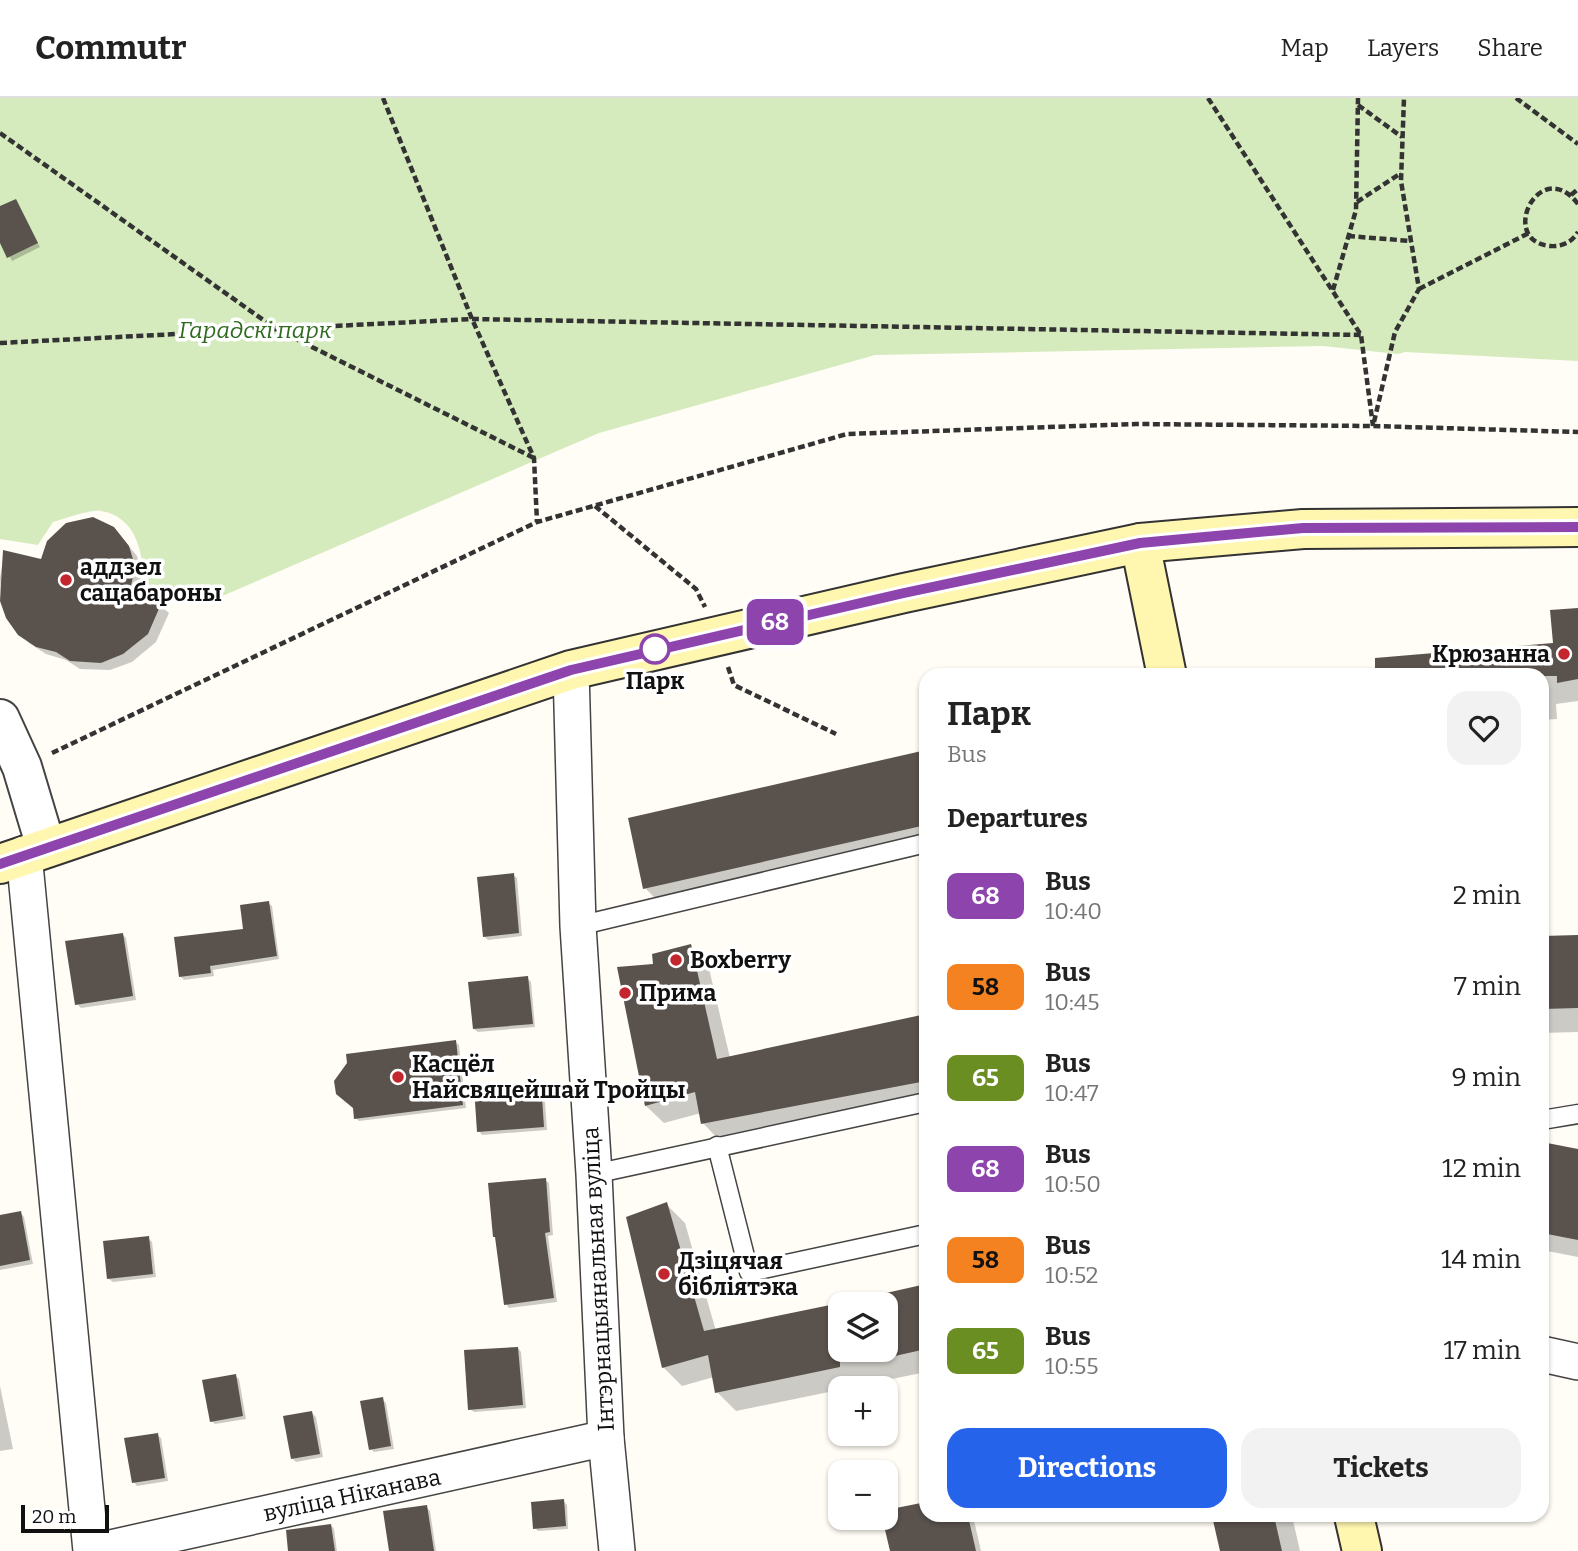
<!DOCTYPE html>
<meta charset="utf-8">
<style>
:root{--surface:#fff;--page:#f2f2f2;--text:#222;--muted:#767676;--line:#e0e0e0;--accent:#2563eb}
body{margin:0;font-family:Bitter,serif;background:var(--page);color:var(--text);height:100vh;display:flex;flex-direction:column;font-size:26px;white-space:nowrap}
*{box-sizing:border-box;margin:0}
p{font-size:23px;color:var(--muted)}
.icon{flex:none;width:38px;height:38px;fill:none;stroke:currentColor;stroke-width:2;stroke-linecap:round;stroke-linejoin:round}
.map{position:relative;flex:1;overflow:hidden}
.side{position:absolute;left:919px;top:570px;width:630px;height:854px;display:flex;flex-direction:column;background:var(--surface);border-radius:21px;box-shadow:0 2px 5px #0004}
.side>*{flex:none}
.badge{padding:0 14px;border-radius:10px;font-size:24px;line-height:46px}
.buttons{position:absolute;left:828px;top:1194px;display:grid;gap:14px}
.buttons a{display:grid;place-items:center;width:70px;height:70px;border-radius:14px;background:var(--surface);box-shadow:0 2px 5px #0004;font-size:35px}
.scale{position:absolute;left:21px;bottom:18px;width:88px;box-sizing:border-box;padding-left:7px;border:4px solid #111;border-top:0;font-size:19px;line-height:24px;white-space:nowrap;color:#111;-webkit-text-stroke:5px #fff;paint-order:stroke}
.map>.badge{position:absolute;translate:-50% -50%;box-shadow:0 0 0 4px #fff}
h2{padding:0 28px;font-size:26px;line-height:63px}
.round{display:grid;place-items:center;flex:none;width:74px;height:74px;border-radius:21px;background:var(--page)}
.headline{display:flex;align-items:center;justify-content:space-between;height:119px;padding:0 28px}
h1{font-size:33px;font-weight:700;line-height:52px}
.button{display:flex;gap:14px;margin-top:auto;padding:14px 28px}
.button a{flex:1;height:80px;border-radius:21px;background:var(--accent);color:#fff;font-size:28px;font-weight:700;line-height:80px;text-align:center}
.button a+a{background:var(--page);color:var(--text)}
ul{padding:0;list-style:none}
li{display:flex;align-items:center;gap:21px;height:91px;padding:0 28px}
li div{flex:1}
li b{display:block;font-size:26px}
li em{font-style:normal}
li .badge{min-width:77px;font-weight:700;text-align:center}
header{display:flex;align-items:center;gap:42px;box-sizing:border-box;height:98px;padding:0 35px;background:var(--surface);border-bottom:2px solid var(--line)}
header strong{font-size:33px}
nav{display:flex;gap:38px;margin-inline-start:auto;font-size:24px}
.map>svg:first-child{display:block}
.green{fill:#d5ebbd}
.shadow{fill:#0003}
.building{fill:#5a524d}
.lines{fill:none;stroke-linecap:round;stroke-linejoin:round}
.service-casing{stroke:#444;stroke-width:21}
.minor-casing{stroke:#444;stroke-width:38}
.tertiary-casing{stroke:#444;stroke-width:42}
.secondary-casing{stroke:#333;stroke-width:42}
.path{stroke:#333;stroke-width:4.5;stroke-dasharray:7 3.5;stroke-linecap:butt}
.service{stroke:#fff;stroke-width:18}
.minor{stroke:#fff;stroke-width:35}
.tertiary{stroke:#fff;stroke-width:38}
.secondary{stroke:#fff6b0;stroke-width:38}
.line-casing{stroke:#fff;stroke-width:16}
.line{stroke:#8e44ad;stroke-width:10}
.poi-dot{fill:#c4262e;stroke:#fff;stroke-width:2.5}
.stop-dot{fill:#fff;stroke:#8e44ad;stroke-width:3.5}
.labels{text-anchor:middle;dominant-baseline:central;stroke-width:7;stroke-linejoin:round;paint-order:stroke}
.park-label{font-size:23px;font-style:italic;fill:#2f6b1f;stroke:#fff}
.poi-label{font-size:23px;font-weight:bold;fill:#111;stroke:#fff;text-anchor:start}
.stop-label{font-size:23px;font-weight:bold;fill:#111;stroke:#fff}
.street-label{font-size:23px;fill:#111;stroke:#fff}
</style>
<header>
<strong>Commutr</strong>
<nav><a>Map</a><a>Layers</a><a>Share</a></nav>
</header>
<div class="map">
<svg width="1578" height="1453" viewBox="0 0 1578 1453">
<rect width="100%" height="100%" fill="#fffdf5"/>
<path class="green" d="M 0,0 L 1578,0 L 1578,263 L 1405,254 L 1398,256 L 1323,248 L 875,257 L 599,335 L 213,502 L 172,500 L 143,487 C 144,456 137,419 101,413 C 90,411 64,421 53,424 L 38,447 L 0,441 Z"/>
<g class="shadow">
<path d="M 16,103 L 40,149 L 12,163 L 0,141 L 0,110 Z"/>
<path d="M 122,440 L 137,458 L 142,477 L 138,498 L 160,507 L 169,515 L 156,544 L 132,564 L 110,572 L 80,571 L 66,562 L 46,556 L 29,545 L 20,536 L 1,500 L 0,480 L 4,454 L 42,463 Z"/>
<path d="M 1578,512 L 1578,603 L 1556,606 L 1557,621 L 1542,622 L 1542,578 L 1555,547 Z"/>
<path d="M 926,654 L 926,756 L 669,814 L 645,790 Z"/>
<path d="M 513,777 L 517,780 L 522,838 L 488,842 L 484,838 Z"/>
<path d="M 268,805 L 272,808 L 279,861 L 213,872 L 214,878 L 184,882 L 180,878 L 245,832 Z"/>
<path d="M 123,837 L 126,840 L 136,902 L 81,910 L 77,906 Z"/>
<path d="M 1578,838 L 1578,934 L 1542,935 L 1542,840 Z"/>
<path d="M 691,848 L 708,866 L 730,960 L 926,918 L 926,1004 L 720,1043 L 703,1025 L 701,1015 L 664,1025 L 646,1008 Z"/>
<path d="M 527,880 L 531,884 L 535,929 L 478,934 L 474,931 Z"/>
<path d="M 455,944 L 459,947 L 466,1010 L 359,1023 L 356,1020 L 349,966 Z"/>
<path d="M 540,986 L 544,990 L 547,1032 L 482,1037 L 479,1033 Z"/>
<path d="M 1542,1046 L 1578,1053 L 1578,1159 L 1542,1152 Z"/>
<path d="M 545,1082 L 549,1085 L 553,1137 L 548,1138 L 557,1204 L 509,1210 L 506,1206 Z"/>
<path d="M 666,1106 L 685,1125 L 716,1233 L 840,1206 L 840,1251 L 886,1251 L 886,1206 L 843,1206 L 926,1188 L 926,1274 L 736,1313 L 717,1294 L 714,1279 L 682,1288 L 663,1269 Z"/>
<path d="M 21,1115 L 24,1119 L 33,1166 L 0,1172 L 0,1119 Z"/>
<path d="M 148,1140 L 152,1144 L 156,1179 L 113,1184 L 109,1181 Z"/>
<path d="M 518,1250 L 521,1254 L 526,1310 L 474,1314 L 470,1311 Z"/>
<path d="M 235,1278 L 239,1281 L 246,1321 L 215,1326 L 211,1323 Z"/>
<path d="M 0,1288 L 13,1351 L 0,1353 Z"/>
<path d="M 382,1301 L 386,1305 L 394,1351 L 374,1354 L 371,1351 Z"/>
<path d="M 312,1315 L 316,1319 L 323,1359 L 296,1364 L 292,1360 Z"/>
<path d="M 157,1337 L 161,1340 L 168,1383 L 137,1388 L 134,1384 Z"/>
<path d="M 563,1403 L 567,1407 L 568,1431 L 538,1433 L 535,1430 Z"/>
<path d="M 926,1406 L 926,1418 L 973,1418 L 981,1453 L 892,1453 L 886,1414 Z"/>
<path d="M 426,1409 L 430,1413 L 436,1453 L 391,1453 Z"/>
<path d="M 1214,1418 L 1292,1418 L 1300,1453 L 1221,1453 Z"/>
<path d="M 331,1427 L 334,1431 L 337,1453 L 290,1453 Z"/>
</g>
<g class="building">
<path d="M 16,101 L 38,145 L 7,160 L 0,145 L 0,108 Z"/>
<path d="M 93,419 L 114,429 L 129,448 L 135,468 L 130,493 L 161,506 L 148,536 L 123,556 L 101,565 L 70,563 L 56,554 L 36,549 L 18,537 L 6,520 L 0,503 L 3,452 L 41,461 L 47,443 L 66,425 Z"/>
<path d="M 1578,510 L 1578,581 L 1557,585 L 1557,578 L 1375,578 L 1375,560 L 1553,545 L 1550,512 Z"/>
<path d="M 926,652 L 926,727 L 643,791 L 628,720 Z"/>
<path d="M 514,775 L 519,835 L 483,839 L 477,779 Z"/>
<path d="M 269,803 L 277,858 L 210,868 L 211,875 L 179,879 L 174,839 L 243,831 L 240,807 Z"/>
<path d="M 123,835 L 133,898 L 75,907 L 65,843 Z"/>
<path d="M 1578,837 L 1578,910 L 1542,911 L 1542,838 Z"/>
<path d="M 691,846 L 717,961 L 926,916 L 926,983 L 701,1026 L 695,994 L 645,1008 L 617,869 L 653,866 L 652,856 Z"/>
<path d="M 528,878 L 533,926 L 473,931 L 468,884 Z"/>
<path d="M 456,942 L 463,1007 L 354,1021 L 353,1010 L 336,996 L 334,983 L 347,965 L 346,956 Z"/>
<path d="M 541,984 L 544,1029 L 477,1034 L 474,989 Z"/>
<path d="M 1542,1044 L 1578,1051 L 1578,1142 L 1542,1135 Z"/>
<path d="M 546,1080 L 550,1134 L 545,1135 L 554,1200 L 504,1207 L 495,1139 L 493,1139 L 488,1085 Z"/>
<path d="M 667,1104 L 704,1233 L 840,1205 L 840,1269 L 715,1295 L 708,1257 L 662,1270 L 626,1119 Z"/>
<path d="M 21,1113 L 30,1162 L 0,1168 L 0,1117 Z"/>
<path d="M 149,1138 L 153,1176 L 107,1181 L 103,1143 Z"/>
<path d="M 926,1186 L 926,1251 L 886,1260 L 886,1195 Z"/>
<path d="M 518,1249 L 523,1307 L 468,1312 L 464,1252 Z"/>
<path d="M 236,1276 L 243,1318 L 210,1324 L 202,1282 Z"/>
<path d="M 383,1299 L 391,1348 L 369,1352 L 360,1303 Z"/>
<path d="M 312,1313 L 320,1356 L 291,1361 L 283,1318 Z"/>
<path d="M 158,1335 L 165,1380 L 132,1385 L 124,1340 Z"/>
<path d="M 564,1401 L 566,1428 L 533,1431 L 531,1404 Z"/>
<path d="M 926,1404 L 926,1418 L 968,1418 L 976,1453 L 890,1453 L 882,1419 L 886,1419 L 886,1412 Z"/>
<path d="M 427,1407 L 434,1453 L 389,1453 L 383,1413 Z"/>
<path d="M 1212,1418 L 1274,1418 L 1282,1453 L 1220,1453 Z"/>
<path d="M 331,1426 L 335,1453 L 288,1453 L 286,1432 Z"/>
</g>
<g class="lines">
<g class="service-casing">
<g id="service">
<path d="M 578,828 L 926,745"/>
<path d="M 1542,1022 L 1578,1016"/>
<path d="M 717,1048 L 749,1174 L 926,1136"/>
<path d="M 594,1076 L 926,1004"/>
</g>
</g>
<g class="minor-casing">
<g id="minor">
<path d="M 571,572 L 578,828 L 594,1076 L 606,1340 L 617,1453"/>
<path d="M 24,756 L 91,1453"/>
<path d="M 1542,1256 L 1578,1264"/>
<path d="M 97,1453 L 606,1340"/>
</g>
</g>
<g class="tertiary-casing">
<path id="tertiary" d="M 0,621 L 22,669 L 46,749"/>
</g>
<g class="secondary-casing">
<g id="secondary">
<path d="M 1140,445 L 1167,578"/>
<path d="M 0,766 L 571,572 L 904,495 L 1140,445 L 1303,431 L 1578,429"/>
<path d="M 1354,1418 L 1362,1453"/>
</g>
</g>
<g class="path">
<path d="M 383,0 L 472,221 L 534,360 L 537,424"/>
<path d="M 1208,0 L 1361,237 L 1373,328"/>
<path d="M 1516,0 L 1578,46"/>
<path d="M 1358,7 L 1402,39"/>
<path d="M 0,35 L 276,231 L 534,360"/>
<path d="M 1571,97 L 1578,91"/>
<path d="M 1357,104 L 1401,75"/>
<path d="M 1578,106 C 1540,56 1497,143 1550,148 C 1562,149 1572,144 1578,134"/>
<path d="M 1348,138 L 1411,143"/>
<path d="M 1419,191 L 1529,135"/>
<path d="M 1333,192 L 1356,112 L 1358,0"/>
<path d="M 0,245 L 472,221 L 1361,237"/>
<path d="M 1374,324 L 1395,234 L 1419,191 L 1401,83 L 1404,0"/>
<path d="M 595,408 L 696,491 L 705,509"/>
<path d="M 728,569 L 734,587 L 836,636"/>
<path d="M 52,655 L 537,424 L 847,336 L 1136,326 L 1373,328 L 1578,334"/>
</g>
<use href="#service" class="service"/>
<use href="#minor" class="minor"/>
<use href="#tertiary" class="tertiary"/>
<use href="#secondary" class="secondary"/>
</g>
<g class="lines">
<g class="line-casing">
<path id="line" d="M 0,766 L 571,572 L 904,495 L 1140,445 L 1303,430 L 1578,429"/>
</g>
<use href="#line" class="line"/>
</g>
<g class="poi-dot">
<circle cx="66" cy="482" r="7"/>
<circle cx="1564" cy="556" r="7"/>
<circle cx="676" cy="862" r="7"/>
<circle cx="625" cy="895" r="7"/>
<circle cx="398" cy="979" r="7"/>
<circle cx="664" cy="1176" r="7"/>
</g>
<circle class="stop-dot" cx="655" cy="551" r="14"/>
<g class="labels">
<g class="park-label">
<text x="255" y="232">Гарадскі парк</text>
</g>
<g class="poi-label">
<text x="80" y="469">аддзел<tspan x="80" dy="26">сацабароны</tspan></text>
<text x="1550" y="556" text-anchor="end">Крюзанна</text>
<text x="690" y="862">Boxberry</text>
<text x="639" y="895">Прима</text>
<text x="412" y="966">Касцёл<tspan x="412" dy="26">Найсвяцейшай Тройцы</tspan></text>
<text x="678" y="1163">Дзіцячая<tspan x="678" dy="26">бібліятэка</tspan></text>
</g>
<g class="stop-label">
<text x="655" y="583">Парк</text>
</g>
<g class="street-label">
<text transform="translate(598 1181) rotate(-93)">Інтэрнацыянальная вуліца</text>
<text transform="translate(352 1397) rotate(-12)">вуліца Ніканава</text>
</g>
</g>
</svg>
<div class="buttons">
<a><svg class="icon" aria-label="layers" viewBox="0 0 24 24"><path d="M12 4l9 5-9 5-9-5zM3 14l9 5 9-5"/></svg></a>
<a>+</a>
<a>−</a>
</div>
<div class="scale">20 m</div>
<b class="badge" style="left:775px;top:524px;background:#8e44ad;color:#fff">68</b>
<section class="side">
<div class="headline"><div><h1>Парк</h1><p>Bus</p></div><a class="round"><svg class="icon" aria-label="heart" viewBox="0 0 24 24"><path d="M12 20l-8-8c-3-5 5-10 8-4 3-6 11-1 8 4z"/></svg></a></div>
<h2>Departures</h2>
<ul>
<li><span class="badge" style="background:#8e44ad;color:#fff">68</span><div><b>Bus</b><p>10:40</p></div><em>2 min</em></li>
<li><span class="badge" style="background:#f58220;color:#111">58</span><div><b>Bus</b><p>10:45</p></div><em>7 min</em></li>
<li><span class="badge" style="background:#6b8e23;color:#fff">65</span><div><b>Bus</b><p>10:47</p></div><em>9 min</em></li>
<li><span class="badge" style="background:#8e44ad;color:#fff">68</span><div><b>Bus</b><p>10:50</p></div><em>12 min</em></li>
<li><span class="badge" style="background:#f58220;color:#111">58</span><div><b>Bus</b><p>10:52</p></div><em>14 min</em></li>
<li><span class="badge" style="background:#6b8e23;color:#fff">65</span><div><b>Bus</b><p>10:55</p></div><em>17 min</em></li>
</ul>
<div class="button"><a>Directions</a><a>Tickets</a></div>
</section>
</div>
